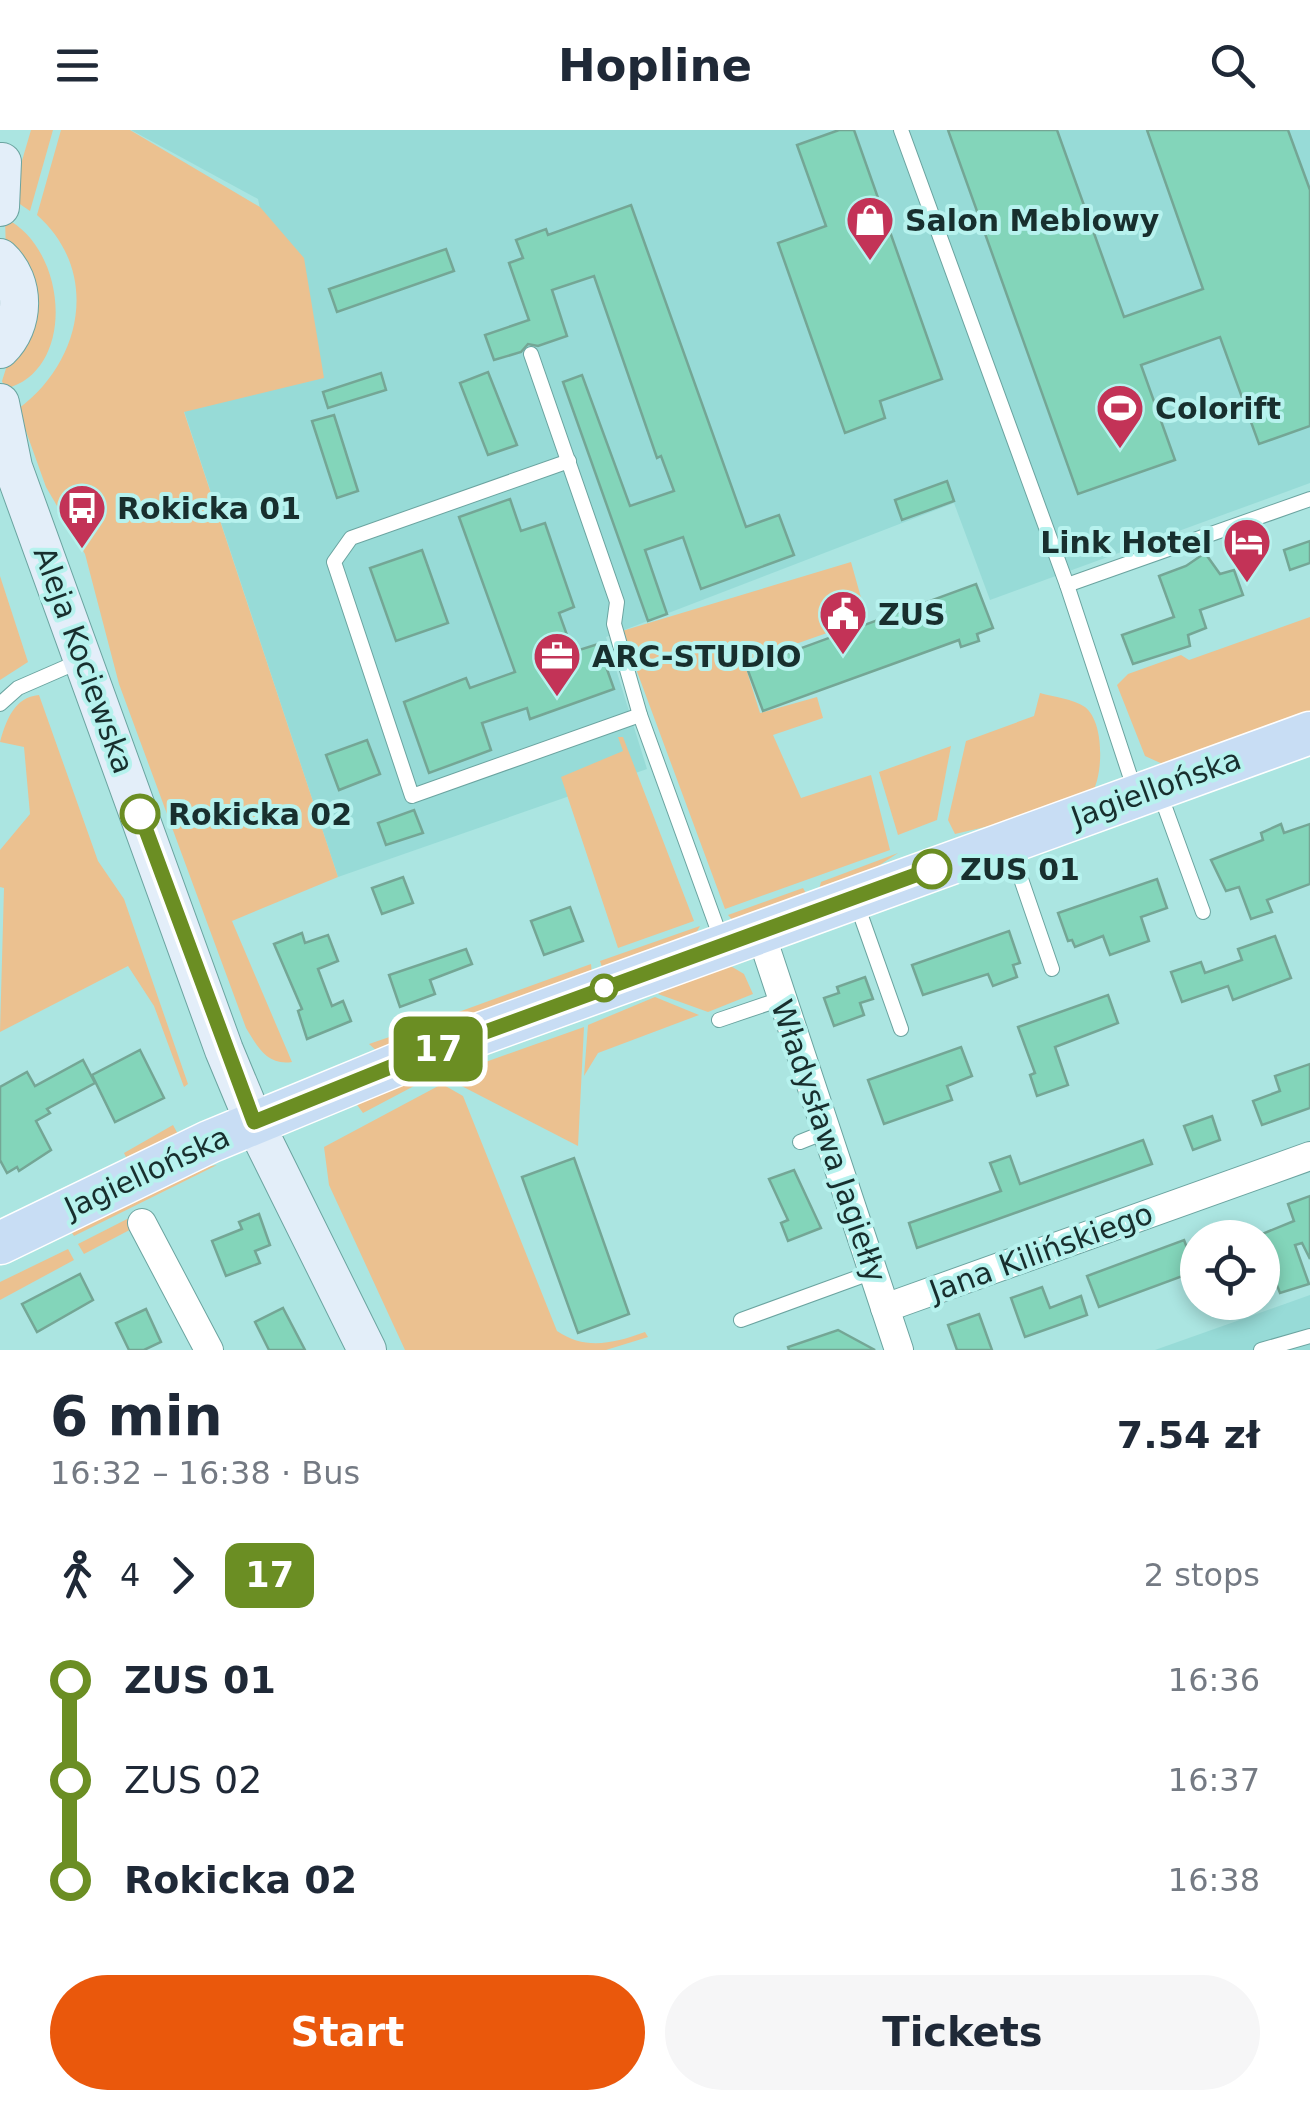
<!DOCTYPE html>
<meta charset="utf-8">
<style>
:root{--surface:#fff;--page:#f6f6f7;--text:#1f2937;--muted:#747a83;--accent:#ea580c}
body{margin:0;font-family:"DejaVu Sans",sans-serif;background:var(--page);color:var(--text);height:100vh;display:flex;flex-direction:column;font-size:38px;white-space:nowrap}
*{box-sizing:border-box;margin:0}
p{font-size:32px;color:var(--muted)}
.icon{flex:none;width:55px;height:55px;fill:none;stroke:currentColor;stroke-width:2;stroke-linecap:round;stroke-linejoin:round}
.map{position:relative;height:1220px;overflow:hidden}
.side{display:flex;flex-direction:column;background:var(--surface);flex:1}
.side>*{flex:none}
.badge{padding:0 20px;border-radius:15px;font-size:35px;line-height:65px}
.controls{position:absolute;left:1180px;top:1090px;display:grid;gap:20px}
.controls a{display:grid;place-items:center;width:100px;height:100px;border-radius:50%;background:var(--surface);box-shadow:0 5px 15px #0003;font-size:50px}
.map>.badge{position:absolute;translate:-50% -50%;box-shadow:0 0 0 5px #fff}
.legs{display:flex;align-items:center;gap:15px;height:110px;padding:0 50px;font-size:32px}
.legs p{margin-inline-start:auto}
.overview{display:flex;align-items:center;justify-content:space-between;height:170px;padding:0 50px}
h1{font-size:55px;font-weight:600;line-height:75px}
.cta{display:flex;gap:20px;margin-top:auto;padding:20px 50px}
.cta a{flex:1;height:115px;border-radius:60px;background:var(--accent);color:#fff;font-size:40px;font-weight:600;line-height:115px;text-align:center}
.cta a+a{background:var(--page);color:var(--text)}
ul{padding:0 50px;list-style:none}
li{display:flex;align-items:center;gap:35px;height:100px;font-size:38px}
li i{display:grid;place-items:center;width:15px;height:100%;margin:0 12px;background:currentColor}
li i::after{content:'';width:25px;height:25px;margin:-12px;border:8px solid;border-radius:50%;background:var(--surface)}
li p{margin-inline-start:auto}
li:first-child i{background:linear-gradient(#0000 50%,currentColor 0)}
li:last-child i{background:linear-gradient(currentColor 50%,#0000 0)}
header{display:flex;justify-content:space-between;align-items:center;height:130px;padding:0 50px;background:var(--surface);font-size:45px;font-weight:600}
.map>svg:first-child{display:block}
.built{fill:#97dbd7}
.green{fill:#ebc190}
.building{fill:#83d5ba;stroke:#74a695;stroke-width:2.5}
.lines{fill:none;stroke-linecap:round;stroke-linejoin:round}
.lane-casing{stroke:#6ba4a0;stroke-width:16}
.street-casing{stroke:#6ba4a0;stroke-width:30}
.secondary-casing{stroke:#6ba4a0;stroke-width:40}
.primary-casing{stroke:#fff;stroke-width:45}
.lane{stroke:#fff;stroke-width:14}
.street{stroke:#fff;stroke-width:28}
.secondary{stroke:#e3eef9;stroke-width:38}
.primary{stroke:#c8ddf4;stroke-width:42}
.line-1-casing{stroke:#fff;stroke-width:22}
.line-1{stroke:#6b8e23;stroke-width:15}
.stop-1-dot{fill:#fff;stroke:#6b8e23;stroke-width:5}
.labels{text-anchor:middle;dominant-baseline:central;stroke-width:8;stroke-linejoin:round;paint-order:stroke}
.poi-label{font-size:30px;font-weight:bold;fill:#182f2e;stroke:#b7f2ee;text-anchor:start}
.street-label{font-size:30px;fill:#182f2e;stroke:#b7f2ee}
.stop-label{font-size:30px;font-weight:bold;fill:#182f2e;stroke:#b7f2ee;text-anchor:start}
</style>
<header><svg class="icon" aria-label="menu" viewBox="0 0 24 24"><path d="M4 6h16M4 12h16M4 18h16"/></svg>Hopline<svg class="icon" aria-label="search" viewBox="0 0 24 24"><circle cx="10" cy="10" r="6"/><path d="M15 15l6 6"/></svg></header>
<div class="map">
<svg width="1310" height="1220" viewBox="0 0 1310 1220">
<rect width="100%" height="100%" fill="#abe5e1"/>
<g class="built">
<path d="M 131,0 L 1310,0 L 1310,353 L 990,470 L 954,373 L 606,507 L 647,639 L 338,747 L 184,281 L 294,249 L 258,69 Z"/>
<path d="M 1310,1165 L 1310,1220 L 1155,1220 Z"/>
</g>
<g class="green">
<path d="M 31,0 L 53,0 L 30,81 L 11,68 Z"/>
<path d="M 61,0 L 130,0 L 260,77 L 304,128 L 324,248 L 184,282 L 338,747 L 232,791 L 292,932 C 267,936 257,916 246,898 L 119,554 L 85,424 L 46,357 L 18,279 C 82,232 101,142 37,85 Z"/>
<path d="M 5,88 C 68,119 77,241 5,259 L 2,251 L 9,229 Z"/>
<path d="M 851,432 L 867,489 L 744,532 L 760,583 L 817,567 L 823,588 L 773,605 L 801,668 L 871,645 L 890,720 L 725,779 L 622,501 Z"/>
<path d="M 0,446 L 28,532 L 0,550 Z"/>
<path d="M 1310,487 L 1310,587 L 1167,636 L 1145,626 L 1117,555 L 1128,544 L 1181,525 L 1189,530 Z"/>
<path d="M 1040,563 C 1054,567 1073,569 1085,577 C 1104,592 1103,640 1094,659 L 1032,686 L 955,704 L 948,690 L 966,611 L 1034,586 Z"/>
<path d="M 39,565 L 98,731 L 124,769 L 188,954 L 184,957 L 154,876 L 128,836 L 0,902 L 4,758 L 0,757 L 0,720 L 30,684 L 24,617 L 0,612 C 6,591 14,567 39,565 Z"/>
<path d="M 618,607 L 623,607 L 694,791 L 618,818 L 561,647 L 623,621 Z"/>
<path d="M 951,616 L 937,690 L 898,705 L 879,642 Z"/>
<path d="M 898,723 L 860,748 L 818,763 L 821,752 Z"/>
<path d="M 803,758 L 808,767 L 735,793 L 728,785 Z"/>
<path d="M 700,796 L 695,805 L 603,840 L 600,831 Z"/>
<path d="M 591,834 L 592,845 L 457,894 L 453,884 Z"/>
<path d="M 729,835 L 744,844 L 753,864 L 708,882 L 658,864 L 688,846 Z"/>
<path d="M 655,867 L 699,885 L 598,923 L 584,946 L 588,895 Z"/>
<path d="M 442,889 L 446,897 L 378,922 L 369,914 Z"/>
<path d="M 584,897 L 578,1016 L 448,949 L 460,941 Z"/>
<path d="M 450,937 L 363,983 L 355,972 Z"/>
<path d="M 442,954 L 463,966 L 557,1201 C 585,1220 612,1214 645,1202 L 648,1207 L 606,1220 L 405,1220 L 329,1055 L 324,1017 Z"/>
<path d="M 173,995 L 179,1006 L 126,1027 L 124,1023 Z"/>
<path d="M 217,1035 L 74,1106 L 70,1100 L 205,1037 Z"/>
<path d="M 133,1086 L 139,1095 L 84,1124 L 78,1114 Z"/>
<path d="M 68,1119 L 74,1130 L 0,1170 L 0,1152 Z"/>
</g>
<g class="building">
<path d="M 839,0 L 854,0 L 942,249 L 880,271 L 885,288 L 845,303 L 778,113 L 826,96 L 797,15 Z"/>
<path d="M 948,0 L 1057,0 L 1124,187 L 1203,159 L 1147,0 L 1288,0 L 1310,60 L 1310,296 L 1259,314 L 1220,207 L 1141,235 L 1175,330 L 1078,364 Z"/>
<path d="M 631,75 L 746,397 L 779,385 L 794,425 L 701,459 L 683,407 L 645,420 L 667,484 L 648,491 L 563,252 L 582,245 L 630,376 L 674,361 L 661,326 L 657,328 L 594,146 L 552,160 L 567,206 L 538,216 L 528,214 L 521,222 L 494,230 L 485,205 L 529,190 L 509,133 L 523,128 L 516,110 L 546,99 L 548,105 Z"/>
<path d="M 446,119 L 454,141 L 337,182 L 329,159 Z"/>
<path d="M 488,242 L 517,315 L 488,325 L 460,253 Z"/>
<path d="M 381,243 L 386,260 L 328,278 L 323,262 Z"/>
<path d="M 334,285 L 358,361 L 337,368 L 312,291 Z"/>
<path d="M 947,351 L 954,371 L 902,390 L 895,370 Z"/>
<path d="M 510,369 L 521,401 L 545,393 L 574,477 L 559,483 L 573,522 L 598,514 L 614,559 L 530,589 L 527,578 L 482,593 L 491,620 L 429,643 L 404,572 L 466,548 L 470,558 L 515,542 L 459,387 Z"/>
<path d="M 1310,411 L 1310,433 L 1290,440 L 1284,420 Z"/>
<path d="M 422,420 L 448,493 L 396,511 L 370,438 Z"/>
<path d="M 1205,423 L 1220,444 L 1234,440 L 1243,465 L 1200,480 L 1206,498 L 1188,505 L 1190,516 L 1133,534 L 1122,505 L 1174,487 L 1159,446 L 1186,436 Z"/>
<path d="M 976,454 L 993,498 L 977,504 L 979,511 L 961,517 L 959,510 L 763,581 L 747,538 Z"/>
<path d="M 367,610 L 380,644 L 339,660 L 326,625 Z"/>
<path d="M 414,680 L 423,703 L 386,715 L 378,693 Z"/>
<path d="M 1281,694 L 1284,703 L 1310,694 L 1310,754 L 1267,770 L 1272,782 L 1251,789 L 1239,757 L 1226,761 L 1211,730 L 1263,710 L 1261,703 Z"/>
<path d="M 403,747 L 413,773 L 382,784 L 372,758 Z"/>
<path d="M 1157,749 L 1167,778 L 1141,787 L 1149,811 L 1110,825 L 1103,806 L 1075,817 L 1072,810 L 1068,811 L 1058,783 Z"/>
<path d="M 570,777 L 583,811 L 544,825 L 531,791 Z"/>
<path d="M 1009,801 L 1020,833 L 1013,835 L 1017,847 L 993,856 L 988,844 L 923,865 L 912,835 Z"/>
<path d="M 302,803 L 305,813 L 328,805 L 338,831 L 318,839 L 332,876 L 343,871 L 351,891 L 307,909 L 298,881 L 302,879 L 274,814 Z"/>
<path d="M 1275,806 L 1291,848 L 1233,870 L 1228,856 L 1182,872 L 1171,842 L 1201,832 L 1205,843 L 1242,830 L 1238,819 Z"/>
<path d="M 466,819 L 472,834 L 430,850 L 435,864 L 400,877 L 389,845 Z"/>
<path d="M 865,847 L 873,869 L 860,873 L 864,885 L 834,896 L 824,868 L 839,863 L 837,857 Z"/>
<path d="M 1108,865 L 1118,893 L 1055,917 L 1068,955 L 1037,966 L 1030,945 L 1035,943 L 1018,897 Z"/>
<path d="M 961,917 L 972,946 L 947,956 L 952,970 L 884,994 L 868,950 Z"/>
<path d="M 140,920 L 164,968 L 115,992 L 92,945 Z"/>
<path d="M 83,930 L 95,953 L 47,979 L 50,983 L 36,991 L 51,1020 L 19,1041 L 17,1037 L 7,1043 L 0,1030 L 0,957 L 27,942 L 35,956 Z"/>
<path d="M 1310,934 L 1310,978 L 1262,995 L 1253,971 L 1280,961 L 1275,946 Z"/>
<path d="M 1212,986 L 1220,1010 L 1193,1020 L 1184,996 Z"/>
<path d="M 1143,1010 L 1152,1034 L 917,1118 L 909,1093 L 1001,1061 L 990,1033 L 1010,1026 L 1020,1054 Z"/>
<path d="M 574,1028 L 629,1184 L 578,1203 L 522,1047 Z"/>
<path d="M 794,1040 L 821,1098 L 788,1111 L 781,1093 L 788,1090 L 769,1049 Z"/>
<path d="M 1310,1066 L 1310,1129 L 1302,1113 L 1295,1115 L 1309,1154 L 1280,1163 L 1262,1117 L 1262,1104 L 1294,1091 L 1288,1074 Z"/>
<path d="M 259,1084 L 270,1115 L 255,1121 L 260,1133 L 226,1146 L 212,1111 L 242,1099 L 239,1092 Z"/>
<path d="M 1184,1110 L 1196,1141 L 1099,1177 L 1087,1146 Z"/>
<path d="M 80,1144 L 93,1170 L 37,1202 L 22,1174 Z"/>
<path d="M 1042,1157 L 1050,1178 L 1081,1166 L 1087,1185 L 1025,1207 L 1011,1168 Z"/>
<path d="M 283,1178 L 305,1220 L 269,1220 L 255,1192 Z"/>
<path d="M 146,1179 L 161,1212 L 144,1220 L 129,1220 L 116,1193 Z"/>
<path d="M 979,1184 L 992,1220 L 957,1220 L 948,1195 Z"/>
<path d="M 838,1200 L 875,1220 L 789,1220 L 788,1217 Z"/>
</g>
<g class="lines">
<g class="lane-casing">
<g id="lane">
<path d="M 901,0 L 1067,455 L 1136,664"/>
<path d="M 531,224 L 617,472 L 614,494 L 640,585 L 723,814"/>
<path d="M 569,331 L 351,408 L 334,432 L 412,666 L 640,585"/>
<path d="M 1067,455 L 1310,369"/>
<path d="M 0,574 L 18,558 L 80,531"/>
<path d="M 1159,661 L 1203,782"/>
<path d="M 1010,717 L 1052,839"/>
<path d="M 856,772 L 901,899"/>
<path d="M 719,890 L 781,869"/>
<path d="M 800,1012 L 825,1002"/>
<path d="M 741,1190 L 873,1142"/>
<path d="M 1261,1220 L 1310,1206"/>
</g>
</g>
<g class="street-casing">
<g id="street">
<path d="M 760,801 L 899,1220"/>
<path d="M 142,1093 L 209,1220"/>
<path d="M 885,1178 L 1310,1026"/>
</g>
</g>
<g class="secondary-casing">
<g id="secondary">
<path d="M 0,77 L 2,32"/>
<path d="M 0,128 C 26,152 25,195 0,219"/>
<path d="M 0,273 L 13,337 L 224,920 L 254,992 L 367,1220"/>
</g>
</g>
<g class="primary-casing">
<path id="primary" d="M 0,1113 L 209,1012 L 403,932 L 1310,603"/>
</g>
<use href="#lane" class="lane"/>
<use href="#street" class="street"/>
<use href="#secondary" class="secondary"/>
<use href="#primary" class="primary"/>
</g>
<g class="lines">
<g class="line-1-casing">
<path id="line-1" d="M 140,684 L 254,992 L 403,932 L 932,739"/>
</g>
<use href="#line-1" class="line-1"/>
</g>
<defs>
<g id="shop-pin" transform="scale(2.5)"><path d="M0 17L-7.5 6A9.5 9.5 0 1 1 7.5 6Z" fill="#c33357" stroke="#b7f2ee"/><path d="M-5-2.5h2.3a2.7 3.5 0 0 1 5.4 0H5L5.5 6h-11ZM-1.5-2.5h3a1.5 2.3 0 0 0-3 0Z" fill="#fff"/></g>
<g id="stadium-pin" transform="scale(2.5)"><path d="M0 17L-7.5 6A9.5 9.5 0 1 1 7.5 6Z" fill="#c33357" stroke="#b7f2ee"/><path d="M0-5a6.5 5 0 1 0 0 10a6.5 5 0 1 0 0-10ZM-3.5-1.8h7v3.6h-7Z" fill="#fff"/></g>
<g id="bus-pin" transform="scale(2.5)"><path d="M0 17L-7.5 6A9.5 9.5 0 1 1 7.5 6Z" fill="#c33357" stroke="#b7f2ee"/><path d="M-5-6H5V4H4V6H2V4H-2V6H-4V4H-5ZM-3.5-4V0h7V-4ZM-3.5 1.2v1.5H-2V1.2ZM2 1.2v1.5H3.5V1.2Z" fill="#fff"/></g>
<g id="hotel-pin" transform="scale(2.5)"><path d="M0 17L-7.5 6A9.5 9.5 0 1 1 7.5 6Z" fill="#c33357" stroke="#b7f2ee"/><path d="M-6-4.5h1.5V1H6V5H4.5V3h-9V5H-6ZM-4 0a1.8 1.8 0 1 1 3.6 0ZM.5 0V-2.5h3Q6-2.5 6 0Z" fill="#fff"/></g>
<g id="civic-pin" transform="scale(2.5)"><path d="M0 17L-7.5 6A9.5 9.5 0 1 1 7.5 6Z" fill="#c33357" stroke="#b7f2ee"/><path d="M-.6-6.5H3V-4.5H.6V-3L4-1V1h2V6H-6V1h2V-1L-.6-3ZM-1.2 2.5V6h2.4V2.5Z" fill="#fff"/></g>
<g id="office-pin" transform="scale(2.5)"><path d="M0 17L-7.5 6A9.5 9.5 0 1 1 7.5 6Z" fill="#c33357" stroke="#b7f2ee"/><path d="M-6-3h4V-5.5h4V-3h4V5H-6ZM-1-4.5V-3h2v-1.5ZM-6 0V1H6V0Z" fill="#fff"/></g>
</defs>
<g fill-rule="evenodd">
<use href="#shop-pin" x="870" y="90"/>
<use href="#stadium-pin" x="1120" y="278"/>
<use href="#bus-pin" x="82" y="378"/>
<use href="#hotel-pin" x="1247" y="412"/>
<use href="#civic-pin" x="843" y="484"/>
<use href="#office-pin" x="557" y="526"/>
</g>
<g class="stop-1-dot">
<circle cx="140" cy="684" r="18"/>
<circle cx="932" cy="739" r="18"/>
<circle cx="604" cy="858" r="12"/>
</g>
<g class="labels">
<g class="poi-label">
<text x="905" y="90">Salon Meblowy</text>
<text x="1155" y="278">Colorift</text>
<text x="117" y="378">Rokicka 01</text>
<text x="1212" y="412" text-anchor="end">Link Hotel</text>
<text x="878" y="484">ZUS</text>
<text x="592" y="526">ARC-STUDIO</text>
</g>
<g class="street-label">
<text transform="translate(84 530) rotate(70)">Aleja Kociewska</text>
<text transform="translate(1156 658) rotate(-20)">Jagiellońska</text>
<text transform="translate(829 1011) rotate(71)">Władysława Jagiełły</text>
<text transform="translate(147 1042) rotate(-25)">Jagiellońska</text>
<text transform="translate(1041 1122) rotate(-20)">Jana Kilińskiego</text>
</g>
<g class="stop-label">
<text x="168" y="684">Rokicka 02</text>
<text x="960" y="739">ZUS 01</text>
</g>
</g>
</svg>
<div class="controls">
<a><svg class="icon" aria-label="locate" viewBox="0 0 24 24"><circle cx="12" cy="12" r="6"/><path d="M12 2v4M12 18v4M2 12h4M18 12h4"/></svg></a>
</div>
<b class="badge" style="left:438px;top:919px;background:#6b8e23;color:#fff">17</b>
</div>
<section class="side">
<div class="overview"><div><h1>6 min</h1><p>16:32 – 16:38 · Bus</p></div><b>7.54 zł</b></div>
<div class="legs"><svg class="icon" aria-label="walk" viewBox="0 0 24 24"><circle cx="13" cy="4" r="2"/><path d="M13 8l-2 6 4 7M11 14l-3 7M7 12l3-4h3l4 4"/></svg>4<svg class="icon" aria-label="forward" viewBox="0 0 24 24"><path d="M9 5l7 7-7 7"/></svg><b class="badge" style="background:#6b8e23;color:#fff">17</b><p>2 stops</p></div>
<ul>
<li><i style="color:#6b8e23"></i><b>ZUS 01</b><p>16:36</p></li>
<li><i style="color:#6b8e23"></i><span>ZUS 02</span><p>16:37</p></li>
<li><i style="color:#6b8e23"></i><b>Rokicka 02</b><p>16:38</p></li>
</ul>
<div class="cta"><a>Start</a><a>Tickets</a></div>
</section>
